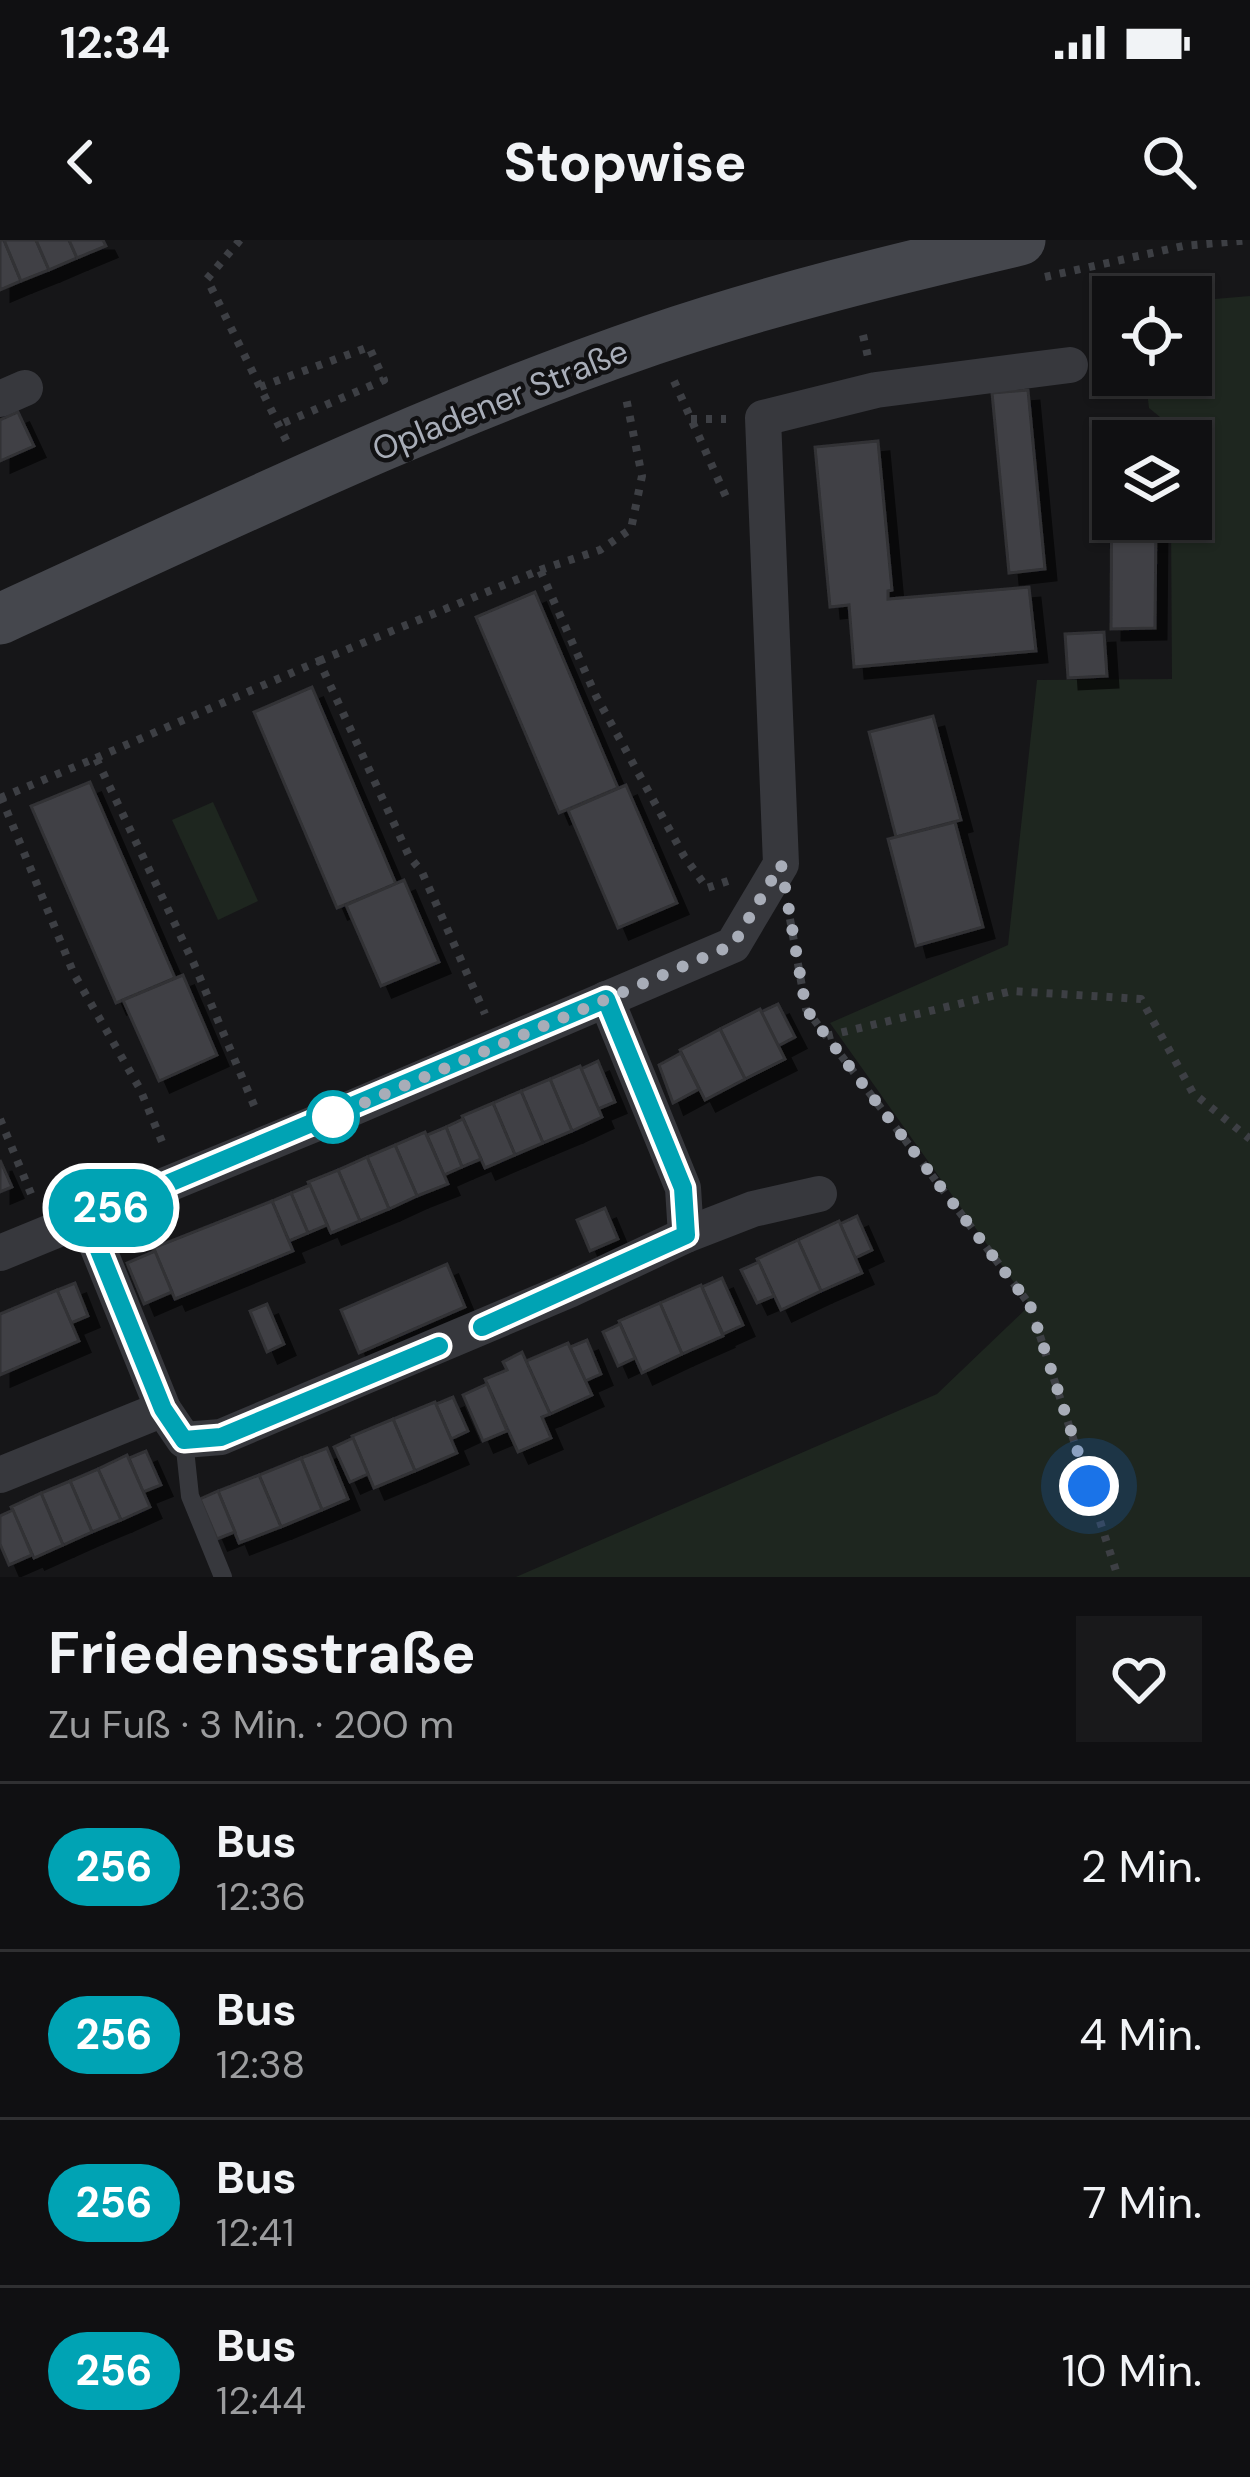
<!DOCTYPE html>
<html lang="de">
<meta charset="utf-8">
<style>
:root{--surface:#101012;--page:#19191b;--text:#f1f3f6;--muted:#9c9d9f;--line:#303032}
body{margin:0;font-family:"DM Sans",sans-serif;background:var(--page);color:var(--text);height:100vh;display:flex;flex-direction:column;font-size:45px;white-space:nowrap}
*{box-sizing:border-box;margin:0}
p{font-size:39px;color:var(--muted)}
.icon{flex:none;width:66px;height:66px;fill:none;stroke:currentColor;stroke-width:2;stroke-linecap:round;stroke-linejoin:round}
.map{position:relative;height:1337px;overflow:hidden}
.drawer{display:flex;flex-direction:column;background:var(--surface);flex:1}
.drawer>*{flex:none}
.badge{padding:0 24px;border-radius:39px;font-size:42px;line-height:78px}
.tools{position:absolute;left:1092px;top:36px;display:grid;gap:24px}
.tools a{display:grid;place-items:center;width:120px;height:120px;border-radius:0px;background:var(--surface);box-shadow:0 3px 9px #0004,0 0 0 3px var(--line);font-size:60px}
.you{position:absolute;width:60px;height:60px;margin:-30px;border:9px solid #fff;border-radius:50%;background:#1a73e8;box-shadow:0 0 0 18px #1a73e833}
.map>.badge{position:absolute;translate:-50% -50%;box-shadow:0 0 0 6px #fff}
.round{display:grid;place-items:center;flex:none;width:126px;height:126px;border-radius:0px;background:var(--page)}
.overview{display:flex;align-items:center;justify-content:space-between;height:204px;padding:0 48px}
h1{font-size:57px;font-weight:700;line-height:90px}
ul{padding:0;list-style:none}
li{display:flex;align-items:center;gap:36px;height:168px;padding:0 48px;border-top:3px solid var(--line)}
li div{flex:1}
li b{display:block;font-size:45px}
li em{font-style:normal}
li .badge{min-width:132px;font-weight:700;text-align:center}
.status{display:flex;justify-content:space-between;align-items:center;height:84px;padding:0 60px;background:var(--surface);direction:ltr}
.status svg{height:33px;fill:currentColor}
header{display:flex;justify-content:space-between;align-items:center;height:156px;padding:0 48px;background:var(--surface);font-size:54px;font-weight:700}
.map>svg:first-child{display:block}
.green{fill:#1e261f}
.building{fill:#404145;stroke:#303034;stroke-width:3;filter:url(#shadow)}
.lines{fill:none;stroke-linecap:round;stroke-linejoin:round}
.path{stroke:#3d3f44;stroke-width:8;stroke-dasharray:6 9;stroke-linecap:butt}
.lane{stroke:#37383d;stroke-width:18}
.street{stroke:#37383d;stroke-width:36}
.secondary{stroke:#45474d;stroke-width:51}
.line-casing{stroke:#fff;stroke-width:27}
.line{stroke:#00a3b4;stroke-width:18}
.walk{stroke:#a8adb8;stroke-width:12;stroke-dasharray:0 21.6}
.stop-dot{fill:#fff;stroke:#00a3b4;stroke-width:6}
.labels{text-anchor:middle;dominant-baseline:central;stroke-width:9;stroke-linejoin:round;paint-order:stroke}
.street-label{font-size:33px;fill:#a8adb8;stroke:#111113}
</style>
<div class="status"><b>12:34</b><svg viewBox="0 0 49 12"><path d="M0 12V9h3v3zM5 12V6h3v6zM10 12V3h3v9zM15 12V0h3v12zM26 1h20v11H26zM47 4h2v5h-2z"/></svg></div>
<header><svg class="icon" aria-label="back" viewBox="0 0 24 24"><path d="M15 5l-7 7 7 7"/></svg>Stopwise<svg class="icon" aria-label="search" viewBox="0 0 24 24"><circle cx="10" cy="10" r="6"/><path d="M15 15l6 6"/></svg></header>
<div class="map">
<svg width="1250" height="1337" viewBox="0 0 1250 1337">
<defs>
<filter id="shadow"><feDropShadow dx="11" dy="11" stdDeviation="0" flood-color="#0009"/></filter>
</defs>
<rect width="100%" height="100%" fill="#161618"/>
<g class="green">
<path d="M 1250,56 L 1250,1337 L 516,1337 L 937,1154 L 1030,1065 L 830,783 L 1008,705 L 1037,440 L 1172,439 L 1171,279 L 1191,279 L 1191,201 L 1171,201 L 1171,186 L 1149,168 L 1145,135 L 1191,135 L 1191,61 Z"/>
<path d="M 213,562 L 258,661 L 218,680 L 172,580 Z"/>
</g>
<g class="building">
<path d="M 0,0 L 4,0 L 21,41 L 0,50 Z"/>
<path d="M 4,0 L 36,0 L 49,30 L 21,41 Z"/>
<path d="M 36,0 L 69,0 L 77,18 L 49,30 Z"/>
<path d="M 69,0 L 103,0 L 106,6 L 77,18 Z"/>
<path d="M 1028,150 L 1045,329 L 1009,333 L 992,153 Z"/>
<path d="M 18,172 L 34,206 L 0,221 L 0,180 Z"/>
<path d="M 1156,199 L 1113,201 L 1113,279 L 1156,279 L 1155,388 L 1111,389 L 1112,200 Z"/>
<path d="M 878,201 L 892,350 L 888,351 L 888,359 L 1029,347 L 1036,411 L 854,427 L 849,365 L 830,367 L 815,207 Z"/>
<path d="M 535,352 L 618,548 L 559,573 L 476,377 Z"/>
<path d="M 1104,392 L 1107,436 L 1068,438 L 1065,394 Z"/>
<path d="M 312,447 L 396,644 L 337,668 L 254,472 Z"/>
<path d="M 933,476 L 961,580 L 896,597 L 869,492 Z"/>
<path d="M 90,542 L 175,738 L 116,763 L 31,566 Z"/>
<path d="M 626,545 L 677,663 L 618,688 L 568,570 Z"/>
<path d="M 955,582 L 983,687 L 916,706 L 888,599 Z"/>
<path d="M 404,640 L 439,722 L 381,746 L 346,665 Z"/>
<path d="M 183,735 L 217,815 L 159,841 L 123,760 Z"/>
<path d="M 778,764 L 795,797 L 778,806 L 761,772 Z"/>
<path d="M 760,769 L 785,819 L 745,839 L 720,789 Z"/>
<path d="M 720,789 L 745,839 L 705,860 L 680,810 Z"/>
<path d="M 681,813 L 699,849 L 673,863 L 659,825 Z"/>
<path d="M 598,821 L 615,862 L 598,869 L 581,829 Z"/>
<path d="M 580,826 L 602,877 L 572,891 L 550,839 Z"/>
<path d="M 550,839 L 572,891 L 543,903 L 521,851 Z"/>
<path d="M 521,851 L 543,903 L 515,915 L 493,863 Z"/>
<path d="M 493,863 L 515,915 L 485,928 L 462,876 Z"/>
<path d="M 463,879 L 481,919 L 462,927 L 446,887 Z"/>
<path d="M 446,887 L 462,927 L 444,935 L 427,895 Z"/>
<path d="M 425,892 L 448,944 L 417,956 L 395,905 Z"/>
<path d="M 395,905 L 417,956 L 389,969 L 367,917 Z"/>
<path d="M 367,917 L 389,969 L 360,981 L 338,930 Z"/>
<path d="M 0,920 L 12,947 L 0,952 Z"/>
<path d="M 338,930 L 360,981 L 331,993 L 308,942 Z"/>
<path d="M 310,945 L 327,985 L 308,993 L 291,953 Z"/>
<path d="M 291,953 L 308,993 L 289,1001 L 272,961 Z"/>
<path d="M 272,961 L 293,1011 L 175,1059 L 153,1008 Z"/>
<path d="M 605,968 L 618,999 L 590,1011 L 577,980 Z"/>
<path d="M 857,976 L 872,1010 L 855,1018 L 840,984 Z"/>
<path d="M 839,981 L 862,1033 L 821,1051 L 798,1000 Z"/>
<path d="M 798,1000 L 821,1051 L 781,1070 L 757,1019 Z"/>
<path d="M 155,1011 L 172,1052 L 144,1064 L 127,1023 Z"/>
<path d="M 759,1022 L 774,1056 L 757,1063 L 741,1030 Z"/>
<path d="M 447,1024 L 465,1067 L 359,1113 L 341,1070 Z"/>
<path d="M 722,1038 L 743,1085 L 723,1094 L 702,1047 Z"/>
<path d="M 75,1043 L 88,1076 L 71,1083 L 57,1050 Z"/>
<path d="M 701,1045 L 723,1096 L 682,1114 L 660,1063 Z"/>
<path d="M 57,1050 L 79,1101 L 0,1135 L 0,1074 Z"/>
<path d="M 660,1063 L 682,1114 L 642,1133 L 619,1081 Z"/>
<path d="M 267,1064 L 284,1104 L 267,1112 L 250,1071 Z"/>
<path d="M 620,1084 L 635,1118 L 618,1126 L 603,1092 Z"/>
<path d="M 587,1100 L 601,1134 L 585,1141 L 570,1107 Z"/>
<path d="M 568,1103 L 592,1155 L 550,1174 L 526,1121 Z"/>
<path d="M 522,1112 L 550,1174 L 542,1177 L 551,1198 L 518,1212 L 485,1139 L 507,1130 L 503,1122 Z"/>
<path d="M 487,1144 L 507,1191 L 483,1201 L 463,1155 Z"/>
<path d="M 453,1157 L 468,1191 L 451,1199 L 436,1164 Z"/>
<path d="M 435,1162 L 457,1213 L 415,1231 L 393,1179 Z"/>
<path d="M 393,1179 L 415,1231 L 374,1248 L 352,1196 Z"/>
<path d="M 353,1198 L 368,1234 L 350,1242 L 334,1207 Z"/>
<path d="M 327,1208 L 348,1259 L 322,1270 L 301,1218 Z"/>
<path d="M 146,1211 L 161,1245 L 143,1252 L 129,1218 Z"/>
<path d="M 127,1215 L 150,1267 L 121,1280 L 98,1229 Z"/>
<path d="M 301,1218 L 322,1270 L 281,1287 L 259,1235 Z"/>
<path d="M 98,1229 L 121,1280 L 92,1292 L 70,1241 Z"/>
<path d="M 259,1235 L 281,1287 L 239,1303 L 218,1251 Z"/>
<path d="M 70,1241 L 92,1292 L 63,1305 L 41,1253 Z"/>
<path d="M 218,1251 L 235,1292 L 217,1299 L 200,1259 Z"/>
<path d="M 41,1253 L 63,1305 L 34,1318 L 11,1267 Z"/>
<path d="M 13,1270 L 32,1315 L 9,1325 L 0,1304 L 0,1276 Z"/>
</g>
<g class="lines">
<g class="path">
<path d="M 240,0 L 207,39 L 287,202"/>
<path d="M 1045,37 L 1183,6 L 1250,0"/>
<path d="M 863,95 L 868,117"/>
<path d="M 674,141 L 727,259"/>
<path d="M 260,147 L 369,107 L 384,140 L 279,185"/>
<path d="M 691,179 L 726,179"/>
<path d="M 540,330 L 600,310 L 631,289 L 642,236 L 626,158"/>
<path d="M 319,421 L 540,330 L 596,456 L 684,616 L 707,648 L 728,641"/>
<path d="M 96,518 L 319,421 L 409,616 L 422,632 L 485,774"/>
<path d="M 1,557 L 74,734 L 140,849 L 165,909"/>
<path d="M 0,558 L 96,518 L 194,724 L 256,870"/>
<path d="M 790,679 L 806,769 L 1030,1065 L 1118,1337"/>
<path d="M 827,796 L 1012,751 L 1141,759 L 1193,853 L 1250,899"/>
<path d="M 0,879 L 34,961"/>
</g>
<path class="lane" d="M 184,1200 L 190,1256 L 223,1337"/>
<g class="street">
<path d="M 0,159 L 25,148"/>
<path d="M 86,978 L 163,1169 L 184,1200 L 221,1197 L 569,1050 L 686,995 L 683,948 L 606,759"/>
<path d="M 686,995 L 753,969 L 819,954"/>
<path d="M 0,1013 L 329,878 L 733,705 L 781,624 L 763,178 L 876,150 L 1070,125"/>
<path d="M 0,1235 L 163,1169"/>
</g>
<path class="secondary" d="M 0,379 C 215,281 428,177 652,100 C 772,59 896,29 1020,0"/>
</g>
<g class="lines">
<g class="line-casing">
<path id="line" d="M 439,1106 L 221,1197 L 184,1200 L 163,1169 L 86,978 L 606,759 L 683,948 L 686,995 L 482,1087"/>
</g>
<use href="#line" class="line"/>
<path class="walk" d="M 333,877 L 329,878 L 733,705 L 781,624 L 806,769 L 1030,1065 L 1089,1246"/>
</g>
<circle class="stop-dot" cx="333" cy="877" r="24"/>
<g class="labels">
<g class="street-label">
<text transform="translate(500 160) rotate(-22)">Opladener Straße</text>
</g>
</g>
</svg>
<div class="tools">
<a><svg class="icon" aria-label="locate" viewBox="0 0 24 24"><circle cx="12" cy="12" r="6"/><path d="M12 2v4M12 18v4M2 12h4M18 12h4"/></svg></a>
<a><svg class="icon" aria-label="layers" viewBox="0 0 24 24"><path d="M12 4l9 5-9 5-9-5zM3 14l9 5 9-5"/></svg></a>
</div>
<div class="you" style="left:1089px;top:1246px"></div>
<b class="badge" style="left:111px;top:968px;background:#00a3b4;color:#fff">256</b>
</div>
<section class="drawer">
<div class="overview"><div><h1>Friedensstraße</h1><p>Zu Fuß · 3 Min. · 200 m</p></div><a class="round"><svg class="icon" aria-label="heart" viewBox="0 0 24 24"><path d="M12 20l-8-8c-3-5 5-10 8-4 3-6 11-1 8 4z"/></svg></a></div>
<ul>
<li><span class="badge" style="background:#00a3b4;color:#fff">256</span><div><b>Bus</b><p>12:36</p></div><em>2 Min.</em></li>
<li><span class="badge" style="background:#00a3b4;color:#fff">256</span><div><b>Bus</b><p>12:38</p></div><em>4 Min.</em></li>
<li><span class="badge" style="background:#00a3b4;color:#fff">256</span><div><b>Bus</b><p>12:41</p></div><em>7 Min.</em></li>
<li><span class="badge" style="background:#00a3b4;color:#fff">256</span><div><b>Bus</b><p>12:44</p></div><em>10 Min.</em></li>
</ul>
</section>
